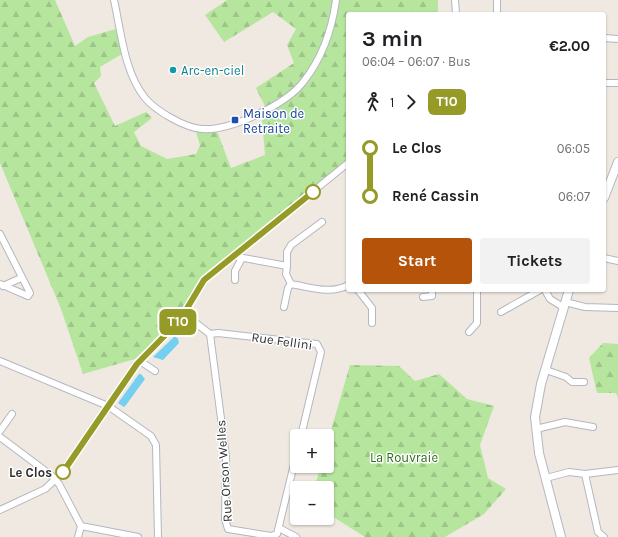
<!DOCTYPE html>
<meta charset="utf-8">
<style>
:root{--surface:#fff;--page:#f2f2f2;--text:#202124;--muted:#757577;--accent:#b45309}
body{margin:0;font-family:Karla,sans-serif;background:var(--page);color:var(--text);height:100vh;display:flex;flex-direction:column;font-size:15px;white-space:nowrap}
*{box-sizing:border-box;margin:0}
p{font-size:13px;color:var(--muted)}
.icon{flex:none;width:22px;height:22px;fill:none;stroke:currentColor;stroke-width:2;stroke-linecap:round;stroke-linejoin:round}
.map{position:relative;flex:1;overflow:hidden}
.side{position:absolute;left:346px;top:12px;width:260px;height:280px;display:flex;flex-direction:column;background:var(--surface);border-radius:4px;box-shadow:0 1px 3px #0004}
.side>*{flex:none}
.badge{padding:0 8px;border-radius:6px;font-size:14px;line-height:26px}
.controls{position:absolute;left:290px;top:429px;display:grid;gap:8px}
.controls a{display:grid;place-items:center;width:44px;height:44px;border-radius:4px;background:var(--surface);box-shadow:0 1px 3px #0004;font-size:20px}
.map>.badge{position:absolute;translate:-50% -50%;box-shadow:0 0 0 2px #fff}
.legs{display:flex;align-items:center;gap:6px;height:44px;padding:0 16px;font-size:13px}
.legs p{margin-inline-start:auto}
.headline{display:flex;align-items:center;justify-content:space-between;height:68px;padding:0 16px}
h1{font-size:22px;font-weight:700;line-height:30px}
.button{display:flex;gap:8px;margin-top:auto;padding:8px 16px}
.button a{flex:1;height:46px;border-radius:4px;background:var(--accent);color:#fff;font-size:16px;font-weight:700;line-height:46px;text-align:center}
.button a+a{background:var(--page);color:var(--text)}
ul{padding:0 16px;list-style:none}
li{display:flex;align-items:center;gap:14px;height:48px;font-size:15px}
li i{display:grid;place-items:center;width:6px;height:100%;margin:0 5px;background:currentColor}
li i::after{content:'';width:10px;height:10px;margin:-5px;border:3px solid;border-radius:50%;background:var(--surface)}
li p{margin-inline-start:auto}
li:first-child i{background:linear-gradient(#0000 50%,currentColor 0)}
li:last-child i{background:linear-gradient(currentColor 50%,#0000 0)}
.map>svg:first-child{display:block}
.forest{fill:url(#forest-firs)}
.water{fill:#75cff0}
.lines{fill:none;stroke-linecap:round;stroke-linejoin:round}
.minor-casing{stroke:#b4b7c1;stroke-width:8}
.tertiary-casing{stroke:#b4b7c1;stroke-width:10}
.minor{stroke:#fff;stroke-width:6}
.tertiary{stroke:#fff;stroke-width:8}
.line-1-casing{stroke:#fff;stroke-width:9}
.line-1{stroke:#969a27;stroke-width:6}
.culture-dot{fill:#0f9aa8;stroke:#fff;stroke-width:1.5}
.transit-dot{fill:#1a4fb4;stroke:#fff;stroke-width:1.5}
.stop-1-dot{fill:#fff;stroke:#969a27;stroke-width:2}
.labels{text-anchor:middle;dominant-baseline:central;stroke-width:3;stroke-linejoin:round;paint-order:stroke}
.culture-label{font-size:13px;fill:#0d838f;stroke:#fff;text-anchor:start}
.transit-label{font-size:13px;fill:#164399;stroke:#fff;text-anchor:start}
.street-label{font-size:13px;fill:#2e2e2e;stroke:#fff}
.park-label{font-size:13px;fill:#2c6e1b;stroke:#fff}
.stop-label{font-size:13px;font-weight:bold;fill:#2e2e2e;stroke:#fff;text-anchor:end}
</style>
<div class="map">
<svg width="618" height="537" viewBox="0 0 618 537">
<defs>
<pattern id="forest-firs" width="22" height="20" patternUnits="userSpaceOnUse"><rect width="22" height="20" fill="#b6e59e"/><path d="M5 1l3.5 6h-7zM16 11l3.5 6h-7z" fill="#9dc588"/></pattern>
</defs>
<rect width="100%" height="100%" fill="#efe9e1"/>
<g class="forest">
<path d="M 0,0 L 55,0 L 75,46 L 88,37 L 116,29 L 122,54 L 100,67 L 101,76 L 94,83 L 115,126 L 146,112 L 152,118 L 134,132 L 141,146 L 167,159 L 196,154 L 200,145 L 196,132 L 217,131 L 231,168 L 265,155 L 262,118 L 267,110 L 256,88 L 294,63 L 287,45 L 296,29 L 273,12 L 224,42 L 205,15 L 227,0 L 438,0 L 438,14 L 348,14 L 348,162 L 200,280 L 179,318 L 135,359 L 83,374 L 61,309 L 0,163 Z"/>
<path d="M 603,343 L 618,344 L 618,398 L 616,393 L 597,393 L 589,358 Z"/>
<path d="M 350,365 L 399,366 L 415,381 L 439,374 L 467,399 L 494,406 L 480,445 L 488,478 L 506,489 L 484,514 L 445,537 L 365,537 L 327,513 L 327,488 L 314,488 L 321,466 L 327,466 L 327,444 Z"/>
</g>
<g class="water">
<path d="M 175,336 L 178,339 L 179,343 L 163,360 L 153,357 Z"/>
<path d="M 139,374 L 141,374 L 145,379 L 126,405 L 124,407 L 118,403 Z"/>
</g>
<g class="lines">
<g class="minor-casing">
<g id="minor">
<path d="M 114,0 C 121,31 124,72 145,98 C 156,111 185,128 202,129 C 231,131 287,104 304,81 C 322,58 332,29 336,0"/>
<path d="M 455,0 L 456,14"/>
<path d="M 497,14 L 497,0"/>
<path d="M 604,38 L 618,39"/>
<path d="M 604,83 L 618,83"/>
<path d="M 0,234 L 30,293 L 28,296 L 0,284"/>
<path d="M 233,256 L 287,266 L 286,274 L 291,284 C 310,287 331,295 348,285"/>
<path d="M 604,258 L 618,261"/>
<path d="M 287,266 L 287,252 L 291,245 L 322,222"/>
<path d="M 235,280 L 235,271 L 242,258"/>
<path d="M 3,286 L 21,278"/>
<path d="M 358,290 L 372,308 L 372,323"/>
<path d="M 545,290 L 550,299 L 563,307"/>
<path d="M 423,297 L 432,296 L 432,290"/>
<path d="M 565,302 L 585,307 L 618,308"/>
<path d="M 284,307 L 288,288 L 291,284"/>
<path d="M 501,312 L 540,290"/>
<path d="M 184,314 L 210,334 L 218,333 L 317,344 L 321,352 L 301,436"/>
<path d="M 469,332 L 477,323 L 477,290"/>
<path d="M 210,334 L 226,457 L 225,519 L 228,529 L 271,536 L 277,534 L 297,452"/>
<path d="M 0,361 L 108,406 L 151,436 L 156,445 L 158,537"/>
<path d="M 140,361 L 155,371"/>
<path d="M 546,370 L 566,377 L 572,382 L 584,382"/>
<path d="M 536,429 L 565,422 L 593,427"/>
<path d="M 0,431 L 12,414"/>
<path d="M 0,437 L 52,476 L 59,484 L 81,526 L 78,537"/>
<path d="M 585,474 L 598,532 L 604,537"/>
<path d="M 546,478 L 569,472 L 585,474 L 618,470"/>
<path d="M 0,510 L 45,489 L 62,473 L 137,364 L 180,320 L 204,280 L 348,163"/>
<path d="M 81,526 L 138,537"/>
<path d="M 279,528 L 296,537"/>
</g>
</g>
<g class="tertiary-casing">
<g id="tertiary">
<path d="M 604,198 L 618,162"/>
<path d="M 561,537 L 539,453 L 535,417 L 541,384 L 569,290"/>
</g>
</g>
<use href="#minor" class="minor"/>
<use href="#tertiary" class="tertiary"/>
</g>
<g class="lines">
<g class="line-1-casing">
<path id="line-1" d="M 63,472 L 137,364 L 180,320 L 204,280 L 313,192"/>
</g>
<use href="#line-1" class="line-1"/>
</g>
<circle class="culture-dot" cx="173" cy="70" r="4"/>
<rect class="transit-dot" x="231" y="116" width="8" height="8" rx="2"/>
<g class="stop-1-dot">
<circle cx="313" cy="192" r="7"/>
<circle cx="63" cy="472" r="7"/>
</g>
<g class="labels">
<g class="culture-label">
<text x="181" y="70">Arc-en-ciel</text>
</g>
<g class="transit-label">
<text x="243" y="113">Maison de<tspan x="243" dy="15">Retraite</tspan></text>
</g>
<g class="street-label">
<text transform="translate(282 341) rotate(8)">Rue Fellini</text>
<text transform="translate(224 471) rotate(-94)">Rue Orson Welles</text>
</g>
<g class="park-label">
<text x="404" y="457">La Rouvraie</text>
</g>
<g class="stop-label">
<text x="52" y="472">Le Clos</text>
</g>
</g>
</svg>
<div class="controls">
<a>+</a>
<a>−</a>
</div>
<b class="badge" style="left:178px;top:322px;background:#969a27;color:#fff">T10</b>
<section class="side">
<div class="headline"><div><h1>3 min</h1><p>06:04 – 06:07 · Bus</p></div><b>€2.00</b></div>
<div class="legs"><svg class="icon" aria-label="walk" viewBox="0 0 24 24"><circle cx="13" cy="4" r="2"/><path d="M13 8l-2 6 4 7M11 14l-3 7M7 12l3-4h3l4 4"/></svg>1<svg class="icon" aria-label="forward" viewBox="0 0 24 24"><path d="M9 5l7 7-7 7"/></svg><b class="badge" style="background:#969a27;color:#fff">T10</b></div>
<ul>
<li><i style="color:#969a27"></i><b>Le Clos</b><p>06:05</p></li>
<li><i style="color:#969a27"></i><b>René Cassin</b><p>06:07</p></li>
</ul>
<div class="button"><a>Start</a><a>Tickets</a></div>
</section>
</div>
